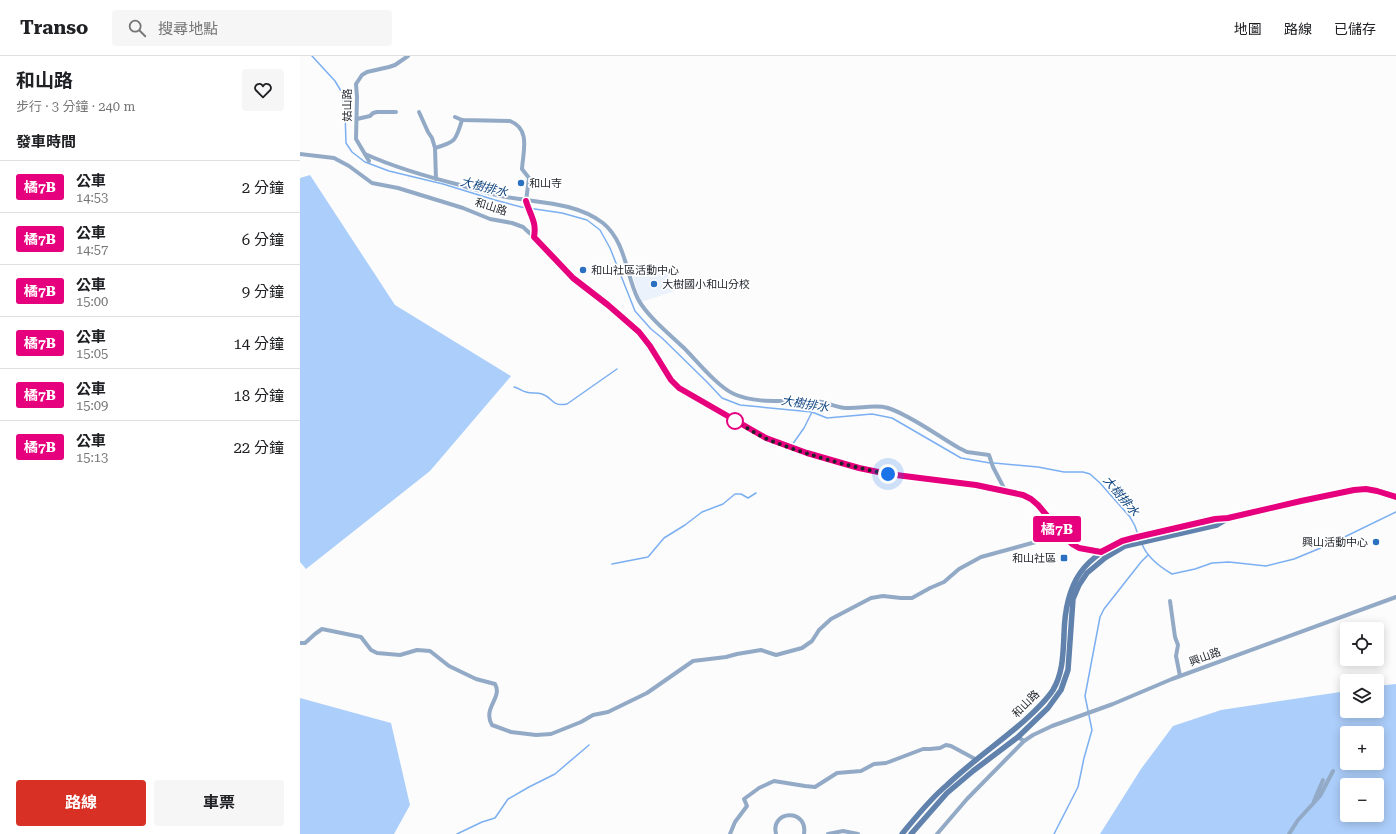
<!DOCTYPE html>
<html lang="zh-TW">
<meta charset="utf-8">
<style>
:root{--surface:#fff;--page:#f6f6f6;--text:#202124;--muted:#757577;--line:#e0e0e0;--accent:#d93025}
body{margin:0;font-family:"Roboto Serif","Noto Sans TC",serif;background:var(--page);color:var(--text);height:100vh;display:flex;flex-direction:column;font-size:15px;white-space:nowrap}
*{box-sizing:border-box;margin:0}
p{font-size:13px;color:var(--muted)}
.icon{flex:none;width:22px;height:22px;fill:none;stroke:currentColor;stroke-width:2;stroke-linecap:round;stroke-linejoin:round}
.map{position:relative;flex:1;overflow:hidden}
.details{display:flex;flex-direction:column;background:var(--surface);width:300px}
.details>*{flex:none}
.badge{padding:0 8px;border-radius:3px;font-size:14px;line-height:26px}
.tools{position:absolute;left:1040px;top:566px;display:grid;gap:8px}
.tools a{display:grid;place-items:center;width:44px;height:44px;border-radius:4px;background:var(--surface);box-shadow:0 2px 10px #0003;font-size:20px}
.you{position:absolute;width:20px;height:20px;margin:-10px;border:3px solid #fff;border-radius:50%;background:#1a73e8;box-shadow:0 0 0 6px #1a73e833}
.map>.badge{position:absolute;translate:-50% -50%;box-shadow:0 0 0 2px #fff}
h2{padding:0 16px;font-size:15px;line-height:36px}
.round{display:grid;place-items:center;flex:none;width:42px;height:42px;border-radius:4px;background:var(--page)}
.summary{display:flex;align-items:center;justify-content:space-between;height:68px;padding:0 16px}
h1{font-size:19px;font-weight:700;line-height:30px}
.primary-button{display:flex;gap:8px;margin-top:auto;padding:8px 16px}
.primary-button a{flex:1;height:46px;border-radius:4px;background:var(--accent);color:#fff;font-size:16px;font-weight:700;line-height:46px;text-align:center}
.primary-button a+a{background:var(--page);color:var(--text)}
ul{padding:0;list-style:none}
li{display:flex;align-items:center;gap:12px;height:52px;padding:0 16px;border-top:1px solid var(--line)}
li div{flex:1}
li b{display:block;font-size:15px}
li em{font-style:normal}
li .badge{min-width:44px;font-weight:700;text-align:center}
header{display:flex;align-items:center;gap:24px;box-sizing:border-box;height:56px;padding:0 20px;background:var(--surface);border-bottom:1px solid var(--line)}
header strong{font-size:19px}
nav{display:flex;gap:22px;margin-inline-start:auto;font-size:14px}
.search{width:280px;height:36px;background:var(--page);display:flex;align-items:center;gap:10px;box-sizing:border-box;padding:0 14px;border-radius:4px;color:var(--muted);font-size:15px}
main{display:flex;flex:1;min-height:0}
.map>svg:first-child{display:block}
.built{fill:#ebf2fb}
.green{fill:#accefa;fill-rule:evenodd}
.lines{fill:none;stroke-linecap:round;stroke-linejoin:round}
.stream{stroke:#7baff1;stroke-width:1.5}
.minor{stroke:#93aac7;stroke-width:4}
.secondary{stroke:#6082ac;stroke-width:5.5}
.line-casing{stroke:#fff;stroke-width:9}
.line{stroke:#e6007e;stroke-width:6}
.walk{stroke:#1f242a;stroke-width:4;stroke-dasharray:0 7.2}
.poi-dot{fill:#2b70c1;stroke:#fff;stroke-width:1.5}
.stop-dot{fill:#fff;stroke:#e6007e;stroke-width:2}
.labels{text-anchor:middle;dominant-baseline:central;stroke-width:3.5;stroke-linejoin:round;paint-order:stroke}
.street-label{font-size:11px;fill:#1f242a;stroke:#fff}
.poi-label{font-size:11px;fill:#1f242a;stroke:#fff;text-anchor:start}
.water-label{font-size:12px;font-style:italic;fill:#104580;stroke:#fff}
</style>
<header>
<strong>Transo</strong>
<div class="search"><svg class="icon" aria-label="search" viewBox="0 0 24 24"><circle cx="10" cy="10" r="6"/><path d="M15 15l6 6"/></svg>搜尋地點</div>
<nav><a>地圖</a><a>路線</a><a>已儲存</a></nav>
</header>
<main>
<section class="details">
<div class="summary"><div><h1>和山路</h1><p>步行 · 3 分鐘 · 240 m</p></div><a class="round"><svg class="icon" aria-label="heart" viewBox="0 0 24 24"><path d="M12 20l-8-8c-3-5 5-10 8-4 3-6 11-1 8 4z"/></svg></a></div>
<h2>發車時間</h2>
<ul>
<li><span class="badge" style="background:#e6007e;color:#fff">橘7B</span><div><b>公車</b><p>14:53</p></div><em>2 分鐘</em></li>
<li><span class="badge" style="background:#e6007e;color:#fff">橘7B</span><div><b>公車</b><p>14:57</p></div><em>6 分鐘</em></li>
<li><span class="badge" style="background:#e6007e;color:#fff">橘7B</span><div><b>公車</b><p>15:00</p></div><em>9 分鐘</em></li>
<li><span class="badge" style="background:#e6007e;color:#fff">橘7B</span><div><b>公車</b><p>15:05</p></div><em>14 分鐘</em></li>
<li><span class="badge" style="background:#e6007e;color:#fff">橘7B</span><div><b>公車</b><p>15:09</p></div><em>18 分鐘</em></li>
<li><span class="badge" style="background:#e6007e;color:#fff">橘7B</span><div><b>公車</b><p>15:13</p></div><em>22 分鐘</em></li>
</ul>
<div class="primary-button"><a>路線</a><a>車票</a></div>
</section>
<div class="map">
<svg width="1096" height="778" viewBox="0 0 1096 778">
<rect width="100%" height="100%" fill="#fcfcfc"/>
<path class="built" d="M 363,207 L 375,235 L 341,246 L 333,221 Z"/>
<g class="green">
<path d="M 10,119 L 95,249 L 211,320 L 130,415 L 6,513 L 0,506 L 0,122 Z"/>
<path d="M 1096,628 L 1096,778 L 800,778 L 841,713 L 873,670 L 921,654 L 1047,635 L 1047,655 L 1077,655 L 1077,630 ZM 1047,677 L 1077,677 L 1077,707 L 1047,707 ZM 1047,729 L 1077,729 L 1077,759 L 1047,759 Z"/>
<path d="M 0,642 L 91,667 L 110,749 L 94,778 L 0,778 Z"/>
</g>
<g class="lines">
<g class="stream">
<path d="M 12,0 L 35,25 L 41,35 L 45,55 L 46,87 L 52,96 L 65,106 L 89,115 L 143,128 L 195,144 L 221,151 L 262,157 L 287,164 L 300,174 L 310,192 L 335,255 L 351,273 L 362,282 L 407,326 L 422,342 L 440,349 L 512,356 L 527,362 L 572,358 L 592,362 L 661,402 L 690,407"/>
<path d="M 214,331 C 219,332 222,335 226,336 C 231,338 237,336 242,338 C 254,342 251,351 267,348 L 317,313"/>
<path d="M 492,389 L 504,372 L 512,356"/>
<path d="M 694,407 L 738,411 L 764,416 L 783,416 L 790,418 L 800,427 L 830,461 L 835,470 L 838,479"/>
<path d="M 842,488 C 847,501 860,511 872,518 L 895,513 L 912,507 L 929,506 L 966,510 L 994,503 L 1028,489 L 1096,456"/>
<path d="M 312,508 L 348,501 L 364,482 L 385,469 L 402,456 L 423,448 L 435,438 L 441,438 L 448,442 L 456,437"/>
<path d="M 157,778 L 182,766 L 195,762 L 208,743 L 229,731 L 255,718 L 289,689"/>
<path d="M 754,778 L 778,731 L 784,702 L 792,674 L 785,640 L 800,561 L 804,553 L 841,506 L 848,499"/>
</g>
<g class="minor">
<path d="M 119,56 L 128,76 L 132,82 L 135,92 L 136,123"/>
<path d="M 155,61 L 162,64 L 210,65 C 231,73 223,96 222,113 L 229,122 L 226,145"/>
<path d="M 57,63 L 70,60 L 73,57 L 77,56 L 96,56"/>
<path d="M 135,92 C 156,86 156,84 162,64"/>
<path d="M 0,98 L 34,102 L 49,110 L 72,127 L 98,132 L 163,152 L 190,163 L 212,167 L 223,171 L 237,184 L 273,222 L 308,249 L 339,276 L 349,290 L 374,328 L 443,370 L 466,382 L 507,397 L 559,412 L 588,418 L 676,429 L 723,439 L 731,443 L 738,449 L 772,488 L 779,492 L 801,496 L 805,502"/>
<path d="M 65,98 C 96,112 128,121 160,129 C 173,133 187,137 201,140 C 235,147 274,145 303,167 C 326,186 326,219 338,243 C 347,260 370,279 384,292 C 397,305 418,331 434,338 C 461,350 493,342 522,346 C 530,348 538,352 546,352 C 560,353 574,348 588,352 C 610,359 638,380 659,392 L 667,396 L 689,399 L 693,411 L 705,434"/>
<path d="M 69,105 L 56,83 L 57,41 L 56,28 L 62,19 L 67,16 L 89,11 L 95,9 L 108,0"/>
<path d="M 870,545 L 875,581 L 878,589 L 876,600 L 880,620"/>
<path d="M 0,587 L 5,587 L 15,578 L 22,573 L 61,581 L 71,594 L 77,597 L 100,599 L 117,594 L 130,595 L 149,610 L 176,623 L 195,628 C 203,642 182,652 192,669 L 211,676 L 236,679 L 251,678 L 281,666 L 293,659 L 308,656 L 347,637 L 393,605 L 426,601 L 437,598 L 461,594 L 476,599 L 502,592 L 512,585 L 519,574 L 531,563 L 571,542 L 583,540 L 601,542 L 612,542 L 630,532 L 644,526 L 659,513 L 681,501 L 754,481 L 764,480"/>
<path d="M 718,681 L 724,685 L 733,679 L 752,670 L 813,648 L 872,623 L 1096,541"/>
<path d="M 1014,745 L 1023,724"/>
<path d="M 430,778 L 435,766 L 447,750 L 444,743 L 459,732 L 474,725 L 505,730 L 515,731 L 537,717 L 561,715 L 574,708 L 586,707 L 623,693 L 630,693 L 640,692 L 646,689 L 651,690 L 677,704"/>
<path d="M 476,778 C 470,754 508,752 504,778"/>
<path d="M 528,778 L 543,775 L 558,778"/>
<path d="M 637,778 L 667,743 L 724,685"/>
<path d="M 989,778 L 998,764 L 1020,740 L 1033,715"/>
</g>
<g class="secondary">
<path d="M 602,778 C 616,761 630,743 647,729 C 671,706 699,687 724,665 C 734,656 745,646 753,634 C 763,617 763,598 764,579 C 765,527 783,498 833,482 L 915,463 L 928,462 L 1001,445 L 1054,434 L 1066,433 L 1077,435 L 1096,441"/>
<path d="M 611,778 L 647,737 L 673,715 L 718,681 L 748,652 L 761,634 L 768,614 L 773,543 L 779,529 L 787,517 L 805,502 L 825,490 L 917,469 L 927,463"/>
</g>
</g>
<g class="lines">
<g class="line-casing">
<path id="line" d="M 226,145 C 230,159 237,166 234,181 L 273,222 L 308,249 L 339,276 L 350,290 L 371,324 L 379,332 L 466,382 L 507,397 L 559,412 L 588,418 L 676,429 L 723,439 L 731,443 L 738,449 L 764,480 L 772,488 L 779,492 L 801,496 L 822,485 L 833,482 L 915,463 L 928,462 L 1001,445 L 1054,434 L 1066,433 L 1077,435 L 1096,441"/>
</g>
<use href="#line" class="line"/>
<path class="walk" d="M 435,365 C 446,371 456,378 467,383 C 506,399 548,410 588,418"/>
</g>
<g class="poi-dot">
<circle cx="221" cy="127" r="4"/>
<circle cx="283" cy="214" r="4"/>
<circle cx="354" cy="228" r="4"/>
<circle cx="1076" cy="486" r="4"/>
<rect x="760" y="498" width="8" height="8" rx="2"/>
</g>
<circle class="stop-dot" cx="435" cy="365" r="8"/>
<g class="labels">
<g class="street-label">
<text transform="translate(47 49) rotate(-90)">姑山路</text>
<text transform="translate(191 151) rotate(17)">和山路</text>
<text transform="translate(905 601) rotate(-20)">興山路</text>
<text transform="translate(726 648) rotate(-45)">和山路</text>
</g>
<g class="poi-label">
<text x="229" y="127">和山寺</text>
<text x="291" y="214">和山社區活動中心</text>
<text x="362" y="228">大樹國小和山分校</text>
<text x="1068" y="486" text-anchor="end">興山活動中心</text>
<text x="756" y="502" text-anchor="end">和山社區</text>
</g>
<g class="water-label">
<text transform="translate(184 131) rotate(14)">大樹排水</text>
<text transform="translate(505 348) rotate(9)">大樹排水</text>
<text transform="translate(821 440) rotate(50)">大樹排水</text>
</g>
</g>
</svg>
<div class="tools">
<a><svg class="icon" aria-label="locate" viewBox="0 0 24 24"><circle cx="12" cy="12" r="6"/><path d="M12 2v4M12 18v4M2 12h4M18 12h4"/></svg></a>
<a><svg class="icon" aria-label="layers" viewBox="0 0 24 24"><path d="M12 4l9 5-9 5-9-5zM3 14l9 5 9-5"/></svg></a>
<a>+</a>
<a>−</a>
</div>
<div class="you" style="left:588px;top:418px"></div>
<b class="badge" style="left:757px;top:473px;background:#e6007e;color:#fff">橘7B</b>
</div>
</main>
